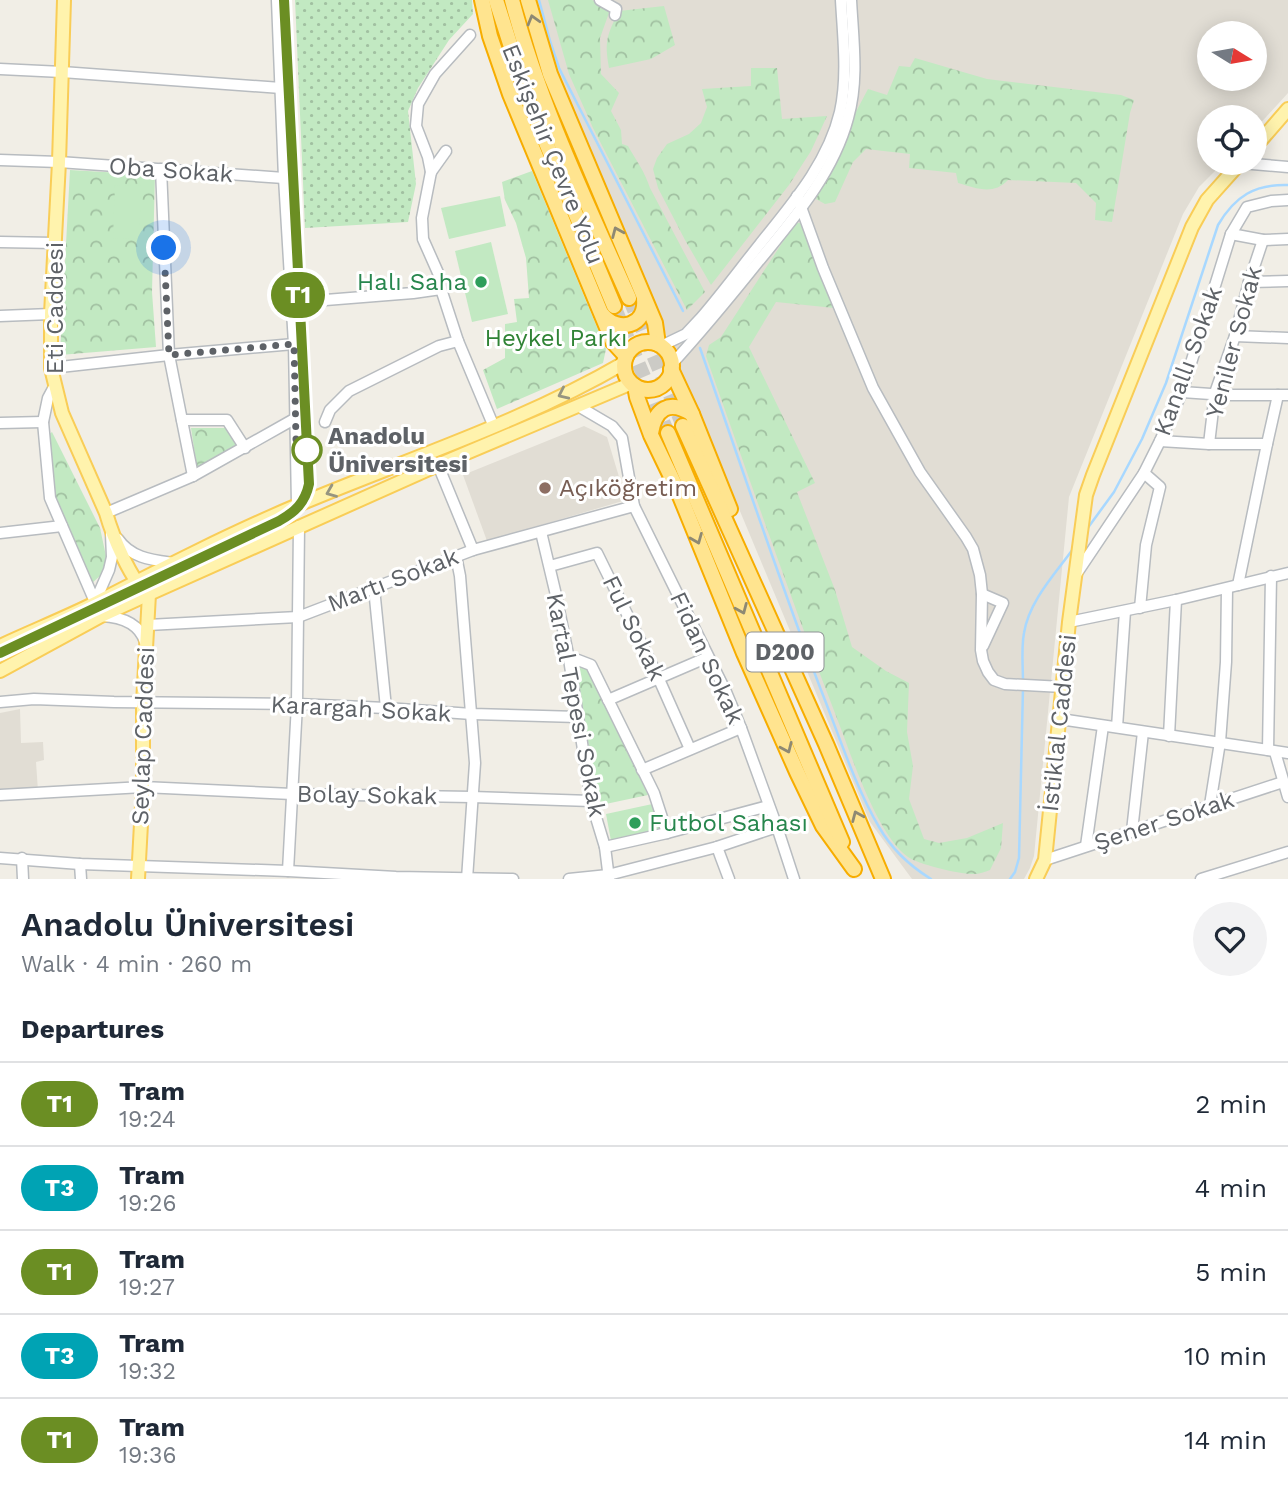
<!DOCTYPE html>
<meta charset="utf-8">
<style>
:root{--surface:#fff;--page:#f2f2f3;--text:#1f2937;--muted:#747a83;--line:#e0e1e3}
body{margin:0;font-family:"Work Sans",sans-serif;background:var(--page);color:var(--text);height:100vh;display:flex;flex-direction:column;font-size:26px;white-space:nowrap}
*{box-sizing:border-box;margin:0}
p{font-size:23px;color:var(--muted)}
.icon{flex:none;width:38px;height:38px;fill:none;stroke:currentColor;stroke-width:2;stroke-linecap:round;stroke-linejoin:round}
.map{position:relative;height:879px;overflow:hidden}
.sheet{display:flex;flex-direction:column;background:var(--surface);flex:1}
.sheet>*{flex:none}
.badge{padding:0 14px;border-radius:23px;font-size:24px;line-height:46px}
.needle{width:46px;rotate:101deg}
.tools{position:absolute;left:1197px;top:21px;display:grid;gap:14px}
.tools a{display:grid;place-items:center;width:70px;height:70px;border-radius:50%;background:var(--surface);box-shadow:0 4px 18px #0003;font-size:35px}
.you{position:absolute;width:35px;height:35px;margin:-18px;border:5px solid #fff;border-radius:50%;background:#1a73e8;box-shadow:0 0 0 10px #1a73e833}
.map>.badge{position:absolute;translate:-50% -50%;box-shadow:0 0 0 4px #fff}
h2{padding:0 21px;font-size:26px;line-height:63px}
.round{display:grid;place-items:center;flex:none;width:74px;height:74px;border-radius:37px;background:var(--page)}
.summary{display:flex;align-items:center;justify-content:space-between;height:119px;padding:0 21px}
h1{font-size:33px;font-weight:600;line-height:52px}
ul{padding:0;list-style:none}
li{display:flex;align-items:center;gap:21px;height:84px;padding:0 21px;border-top:2px solid var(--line)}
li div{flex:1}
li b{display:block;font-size:26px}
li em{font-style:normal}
li .badge{min-width:77px;font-weight:700;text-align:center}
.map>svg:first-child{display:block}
.education{fill:#e1ddd4;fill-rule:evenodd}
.grass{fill:url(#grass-dots)}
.forest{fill:url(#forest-crowns)}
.garden{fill:#c2e9c2}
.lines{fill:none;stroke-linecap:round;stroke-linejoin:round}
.stream{stroke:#a8d8ff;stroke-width:2.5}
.highway-tunnel{stroke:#cccbc6;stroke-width:14;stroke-dasharray:14 7;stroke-linecap:butt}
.minor-casing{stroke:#b8bcc0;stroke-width:13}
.major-casing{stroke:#f9cd57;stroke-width:16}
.highway-casing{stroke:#f7ad00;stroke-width:18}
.minor{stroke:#fff;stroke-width:10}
.major{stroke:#fff3ad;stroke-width:12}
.highway{stroke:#ffe48f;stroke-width:14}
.tram{stroke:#b5b6b7;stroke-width:2}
.oneway{stroke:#8e8973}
.oneway2{stroke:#969580}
.line-casing{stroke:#fff;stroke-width:16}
.line{stroke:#6b8e23;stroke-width:10}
.walk{stroke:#5e6267;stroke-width:7;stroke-dasharray:0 12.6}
.leisure-dot{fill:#2e9e5b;stroke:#fff;stroke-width:2.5}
.stop-dot{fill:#fff;stroke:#6b8e23;stroke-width:3.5}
.education-dot{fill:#8d6e63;stroke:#fff;stroke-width:2.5}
.labels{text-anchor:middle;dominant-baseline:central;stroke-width:6;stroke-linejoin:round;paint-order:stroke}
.shield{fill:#fff;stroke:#8e9195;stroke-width:2}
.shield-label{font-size:23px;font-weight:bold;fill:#5e6267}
.street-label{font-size:24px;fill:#5e6267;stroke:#fff}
.leisure-label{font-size:24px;fill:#27864d;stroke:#fff;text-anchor:end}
.park-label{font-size:24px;fill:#308335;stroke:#fff}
.stop-label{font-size:24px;font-weight:bold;fill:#5e6267;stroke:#fff;text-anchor:start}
.education-label{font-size:24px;fill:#785e54;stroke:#fff;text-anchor:start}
</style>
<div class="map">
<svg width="1288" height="879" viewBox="0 0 1288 879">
<defs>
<pattern id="grass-dots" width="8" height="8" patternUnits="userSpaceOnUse" patternTransform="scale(1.75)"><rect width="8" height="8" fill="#c2e9c2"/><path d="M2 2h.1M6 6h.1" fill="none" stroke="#a1c0a1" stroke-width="1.8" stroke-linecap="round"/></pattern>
<pattern id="forest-crowns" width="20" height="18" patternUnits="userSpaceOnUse" patternTransform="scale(1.75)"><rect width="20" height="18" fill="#c2e9c2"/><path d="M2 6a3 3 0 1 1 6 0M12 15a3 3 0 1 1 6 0" fill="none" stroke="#a1c0a1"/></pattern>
</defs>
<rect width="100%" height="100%" fill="#f1eee6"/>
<g class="education">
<path d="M 534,0 L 1288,0 L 1288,93 L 1255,129 L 1255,117 L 1209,117 L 1209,163 L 1223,163 L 1199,187 L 1183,214 L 1069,497 L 1034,856 L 1030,868 L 1024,879 L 912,879 L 870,822 L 555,69 ZM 1209,33 L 1255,33 L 1255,79 L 1209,79 Z"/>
<path d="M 584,426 L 607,437 L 626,500 L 487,541 L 463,475 Z"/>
<path d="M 20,709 L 21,743 L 43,742 L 44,760 L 36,762 L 38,791 L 0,794 L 0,713 Z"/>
</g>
<path class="grass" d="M 295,0 L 472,0 L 473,14 L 449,40 L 418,88 L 408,111 L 416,184 L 408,222 L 305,228 Z"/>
<g class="forest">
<path d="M 548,0 L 592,0 L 610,10 L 600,38 L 601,74 L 619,93 L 611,111 L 621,130 L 622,144 L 628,146 C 636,160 645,172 650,188 L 705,292 L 687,310 L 593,128 L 569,74 Z"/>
<path d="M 664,6 L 675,45 L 651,59 L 609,68 C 604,41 607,35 619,11 Z"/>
<path d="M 915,58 L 987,79 L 1121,95 L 1134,100 L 1130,113 L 1112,222 L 1095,220 L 1096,203 L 1076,183 L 1008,180 C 993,196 976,188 958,183 L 956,173 L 909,168 L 910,154 L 866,149 L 853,162 L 835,202 L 825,204 L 816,199 L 850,123 L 868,89 L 887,95 L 899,66 L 910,67 Z"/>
<path d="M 751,68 L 777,68 L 782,119 L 827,116 L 811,151 L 789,185 L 711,285 L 685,240 L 658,188 L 653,169 L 657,158 L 667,144 L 689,134 L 701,123 L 707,107 L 702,89 L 751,86 Z"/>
<path d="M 70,170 L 155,175 L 152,292 L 156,347 L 60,355 Z"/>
<path d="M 532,171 L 606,349 L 603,363 L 497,409 L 483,370 L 505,358 L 505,324 L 517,322 L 514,299 L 529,298 L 526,258 L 516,223 L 505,200 L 502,182 Z"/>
<path d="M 795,223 L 803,223 L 834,308 L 776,302 L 749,347 L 815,483 L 797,492 L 835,590 L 852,647 L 886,671 L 909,683 L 907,732 L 913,766 L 909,799 L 924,839 L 939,843 L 967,838 L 1003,823 L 1001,848 L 990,870 C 985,872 979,874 974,874 C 962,875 917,864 908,857 C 877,835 852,757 838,721 C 791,600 749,478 706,356 L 709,345 L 721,337 Z"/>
<path d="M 191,428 L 228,428 L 237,446 L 197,468 Z"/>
<path d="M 52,432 L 100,528 L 106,556 L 105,566 L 101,575 L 91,584 L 51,491 L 47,436 Z"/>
<path d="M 572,664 L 581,665 L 592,673 L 648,795 L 601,805 Z"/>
</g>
<g class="garden">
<path d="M 115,185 L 141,186 L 139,239 L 113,238 Z"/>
<path d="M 500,196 L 506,226 L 449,239 L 441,208 Z"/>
<path d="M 491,242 L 508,314 L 472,322 L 455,251 Z"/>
<path d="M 657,803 L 664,832 L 612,846 L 606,814 Z"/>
</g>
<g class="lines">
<g class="stream">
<path d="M 539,0 L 550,41 L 559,68 L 683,311"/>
<path d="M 700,348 C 740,462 778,577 821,690 C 839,735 854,784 879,827 C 891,848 910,866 931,879"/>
<path d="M 1087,529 L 1114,492 L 1142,439 L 1166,383 L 1218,225 C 1235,196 1255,184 1288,185"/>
<path d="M 1023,682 C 1023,666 1021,648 1024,633 C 1029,601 1055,574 1073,549"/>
<path d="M 1010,879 L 1015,872 L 1019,858 L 1023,688"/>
</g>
<g class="highway-tunnel">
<path d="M 629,298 L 683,426"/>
<path d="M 614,306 L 668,433"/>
</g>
<g class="minor-casing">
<g id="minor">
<path d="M 277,0 L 284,178 L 294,344 L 297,505"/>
<path d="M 600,0 L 616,9 L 615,15"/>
<path d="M 0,69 L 62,72 L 281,88"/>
<path d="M 0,160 L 59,162 L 284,178"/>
<path d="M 1241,163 L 1288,167"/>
<path d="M 161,169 L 169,355 L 193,476"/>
<path d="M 431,172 L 446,151"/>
<path d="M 797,196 L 823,268 L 873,388 L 920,472 L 966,537 L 973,549 L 980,575 L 982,594 L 981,650 L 983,661 L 988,672 L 994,680 L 1005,684 L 1063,687"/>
<path d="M 1231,234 L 1263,240 L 1288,239"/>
<path d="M 0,242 L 55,243"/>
<path d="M 1249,282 L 1288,281"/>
<path d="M 313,301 L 413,293 L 441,289"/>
<path d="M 0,316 L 51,314"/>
<path d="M 1235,336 L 1288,338"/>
<path d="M 458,341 L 441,289 L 439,275 L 423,239 L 422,218 L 431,172 L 428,157 L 416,126 L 418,104 L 435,74 L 470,35"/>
<path d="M 661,346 L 686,334 L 700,319 C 721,295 740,269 760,244 C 792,204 828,163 840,112 C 848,75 843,37 841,0"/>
<path d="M 671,365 C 701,332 730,297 758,262 C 794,218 833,174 848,118 C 859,80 853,39 851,0"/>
<path d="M 51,368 L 169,355 L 294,344"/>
<path d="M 55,385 L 48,398 L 43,422 L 50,498 L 95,602"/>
<path d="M 1182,392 L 1225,395 L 1288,395"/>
<path d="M 578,406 L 612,426 L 622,438 L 634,506 L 726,692 L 741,728 L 777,827 L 794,879"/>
<path d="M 182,420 L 227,420 L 245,448"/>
<path d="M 325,422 L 330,410 L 349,391 L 439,346 L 458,341 L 494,427"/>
<path d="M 0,423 L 43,422"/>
<path d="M 1160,441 L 1209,444 L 1267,444"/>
<path d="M 1209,444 L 1215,393 L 1235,336 L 1249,282 L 1263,240"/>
<path d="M 438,465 L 473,550"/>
<path d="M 106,513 L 193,476 L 296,418"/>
<path d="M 541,532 L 556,595 L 569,659 L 591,801 L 605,847 L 609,879"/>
<path d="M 0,533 L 62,526"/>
<path d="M 118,539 C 131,558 152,560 173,563"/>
<path d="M 456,556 L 460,576 L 475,763 L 467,879"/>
<path d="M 550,566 L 597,553 L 658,677 L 690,749"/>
<path d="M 1075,576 L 1144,473 L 1160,441 L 1182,392 L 1231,234 L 1247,207 L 1271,201 L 1288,200"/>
<path d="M 1238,585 L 1267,444 L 1278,395"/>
<path d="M 374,588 L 386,708"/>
<path d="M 982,594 L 1003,603 L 983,646"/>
<path d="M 95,602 L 109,570 L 112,557 L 111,534"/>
<path d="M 1140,608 L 1146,545 L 1160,487 L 1144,473"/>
<path d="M 102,616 C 120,617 139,622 145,642"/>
<path d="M 1069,622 L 1176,600 L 1288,573"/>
<path d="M 148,625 L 298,617 L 473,550 L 634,506"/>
<path d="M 569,659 L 578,660 L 591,665 L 654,793 L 667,833"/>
<path d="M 608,700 L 708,657"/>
<path d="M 0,702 L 34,699 L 114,702 L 297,704 L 386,708 L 472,714 L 578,717"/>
<path d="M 1060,719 L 1288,753"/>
<path d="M 1117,727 L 1125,611"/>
<path d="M 1169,736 L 1176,600"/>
<path d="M 1268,750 L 1271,576"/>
<path d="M 1275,752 L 1288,797"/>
<path d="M 642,770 L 741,728"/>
<path d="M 0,795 L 143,787 L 292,794 L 472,797 L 591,801"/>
<path d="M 1210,805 L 1220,742 L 1226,662 L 1227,589"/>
<path d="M 1132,831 L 1143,732"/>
<path d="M 1086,846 L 1103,726"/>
<path d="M 605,847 L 667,833 L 768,806"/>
<path d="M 717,847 L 729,879"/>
<path d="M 0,858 L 80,864 L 288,871 L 396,877 L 513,879"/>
<path d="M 22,858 L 23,879"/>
<path d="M 1045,860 L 1283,782"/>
<path d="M 80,864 L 81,879"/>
<path d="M 288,871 L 297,704 L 299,526"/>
<path d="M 569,879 L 608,875 L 717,847 L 777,827"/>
<path d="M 1201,879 L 1288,852"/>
</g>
</g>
<g class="major-casing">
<g id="major">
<path d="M 64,0 L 59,162 L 51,314 L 51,368 L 62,413 L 106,513 C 112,534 131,583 149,594"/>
<path d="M 1255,147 L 1288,109"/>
<path d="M 0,646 C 32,631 65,618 97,602 C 163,568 229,534 298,505 C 407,459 521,423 624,363"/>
<path d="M 0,671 L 101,616 L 149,594 L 438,465 L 632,383"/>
<path d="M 138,879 L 143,787 L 143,703 L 149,594"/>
<path d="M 1036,879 L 1045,860 L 1069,622 L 1086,495 L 1093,475 L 1192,227 L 1207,200 L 1240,163"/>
</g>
</g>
<g class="highway-casing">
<g id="highway">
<path d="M 482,0 L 490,36 L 510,94 L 613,342 L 626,356"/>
<path d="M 496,0 L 527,97 L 614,306"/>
<path d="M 512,0 C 539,103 586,201 629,298"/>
<path d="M 528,0 L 550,74 L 655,323 L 658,344"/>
<path d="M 602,314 C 618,334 647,326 644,299"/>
<circle cx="648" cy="366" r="24"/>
<path d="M 671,369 L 692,414 L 730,509"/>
<path d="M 635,386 L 637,397 L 651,435 L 678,491 L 744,653 L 797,772 L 823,826 L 854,869"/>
<path d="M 683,426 L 826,744 L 883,879"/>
<path d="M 651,433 C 655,409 669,399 692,414"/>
<path d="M 668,433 L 842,842"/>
</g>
</g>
<use href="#minor" class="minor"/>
<use href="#major" class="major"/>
<use href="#highway" class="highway"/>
<path class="tram" d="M 0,658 L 289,521 C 304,510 311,500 314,481 L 289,0"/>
</g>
<defs><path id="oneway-chevron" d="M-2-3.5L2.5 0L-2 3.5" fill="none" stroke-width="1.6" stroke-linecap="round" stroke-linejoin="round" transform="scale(1.75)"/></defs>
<g class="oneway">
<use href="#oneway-chevron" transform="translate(533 20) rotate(-106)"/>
<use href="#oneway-chevron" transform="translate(617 232) rotate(-113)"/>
<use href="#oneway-chevron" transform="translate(697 539) rotate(68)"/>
<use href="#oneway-chevron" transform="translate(742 609) rotate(67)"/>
<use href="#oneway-chevron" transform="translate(787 748) rotate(66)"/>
<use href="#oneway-chevron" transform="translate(857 816) rotate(-113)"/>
</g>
<g class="oneway2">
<use href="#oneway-chevron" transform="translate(563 394) rotate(155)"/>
<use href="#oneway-chevron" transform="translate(331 492) rotate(158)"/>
</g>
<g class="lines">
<g class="line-casing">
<path id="line" d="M 0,653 L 279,521 C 295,512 305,503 309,484 L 284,0"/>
</g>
<use href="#line" class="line"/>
<path class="walk" d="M 164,248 L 169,355 L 294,344 L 296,440 L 307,450"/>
</g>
<g class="leisure-dot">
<circle cx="481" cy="282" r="7"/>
<circle cx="635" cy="823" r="7"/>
</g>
<circle class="stop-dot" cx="307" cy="450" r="14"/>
<circle class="education-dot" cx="545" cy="488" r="7"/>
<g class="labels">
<rect class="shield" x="746.5" y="632.5" width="77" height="39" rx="5"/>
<g class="shield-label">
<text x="785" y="652">D200</text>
</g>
<g class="street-label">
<text transform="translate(553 154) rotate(68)">Eskişehir Çevre Yolu</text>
<text transform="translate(171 170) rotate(4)">Oba Sokak</text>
<text transform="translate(55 308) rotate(-90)">Eti Caddesi</text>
<text transform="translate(1234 342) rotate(-75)">Yeniler Sokak</text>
<text transform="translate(1188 361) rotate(-70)">Kanallı Sokak</text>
<text transform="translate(393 580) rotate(-21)">Martı Sokak</text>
<text transform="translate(634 628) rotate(64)">Ful Sokak</text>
<text transform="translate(707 658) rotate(65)">Fidan Sokak</text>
<text transform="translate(576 705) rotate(79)">Kartal Tepesi Sokak</text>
<text transform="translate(361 709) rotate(3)">Karargah Sokak</text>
<text transform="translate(1059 723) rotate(-84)">İstiklal Caddesi</text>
<text transform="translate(143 736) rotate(-88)">Seylap Caddesi</text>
<text transform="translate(367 795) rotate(1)">Bolay Sokak</text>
<text transform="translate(1164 821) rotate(-18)">Şener Sokak</text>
</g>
<g class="leisure-label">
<text x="467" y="282">Halı Saha</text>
<text x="649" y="823" text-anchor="start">Futbol Sahası</text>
</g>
<g class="park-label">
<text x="556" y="338">Heykel Parkı</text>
</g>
<g class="stop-label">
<text x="328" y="436">Anadolu<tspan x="328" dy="28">Üniversitesi</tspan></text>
</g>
<g class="education-label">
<text x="559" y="488">Açıköğretim</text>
</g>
</g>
</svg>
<div class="tools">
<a><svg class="needle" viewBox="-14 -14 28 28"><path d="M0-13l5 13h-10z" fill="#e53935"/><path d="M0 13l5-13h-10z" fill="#747a83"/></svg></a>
<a><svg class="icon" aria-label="locate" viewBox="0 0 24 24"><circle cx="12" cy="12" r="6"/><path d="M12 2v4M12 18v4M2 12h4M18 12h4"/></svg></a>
</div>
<div class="you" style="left:164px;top:248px"></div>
<b class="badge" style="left:298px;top:295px;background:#6b8e23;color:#fff">T1</b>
</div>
<section class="sheet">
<div class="summary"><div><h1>Anadolu Üniversitesi</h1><p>Walk · 4 min · 260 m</p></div><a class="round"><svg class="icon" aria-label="heart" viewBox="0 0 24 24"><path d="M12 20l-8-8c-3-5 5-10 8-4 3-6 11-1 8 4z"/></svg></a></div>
<h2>Departures</h2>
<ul>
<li><span class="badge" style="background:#6b8e23;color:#fff">T1</span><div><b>Tram</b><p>19:24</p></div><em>2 min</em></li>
<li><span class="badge" style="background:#00a3b4;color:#fff">T3</span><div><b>Tram</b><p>19:26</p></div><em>4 min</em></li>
<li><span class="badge" style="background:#6b8e23;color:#fff">T1</span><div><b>Tram</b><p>19:27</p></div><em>5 min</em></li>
<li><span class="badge" style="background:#00a3b4;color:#fff">T3</span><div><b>Tram</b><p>19:32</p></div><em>10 min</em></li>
<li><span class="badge" style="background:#6b8e23;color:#fff">T1</span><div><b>Tram</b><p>19:36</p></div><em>14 min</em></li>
</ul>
</section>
